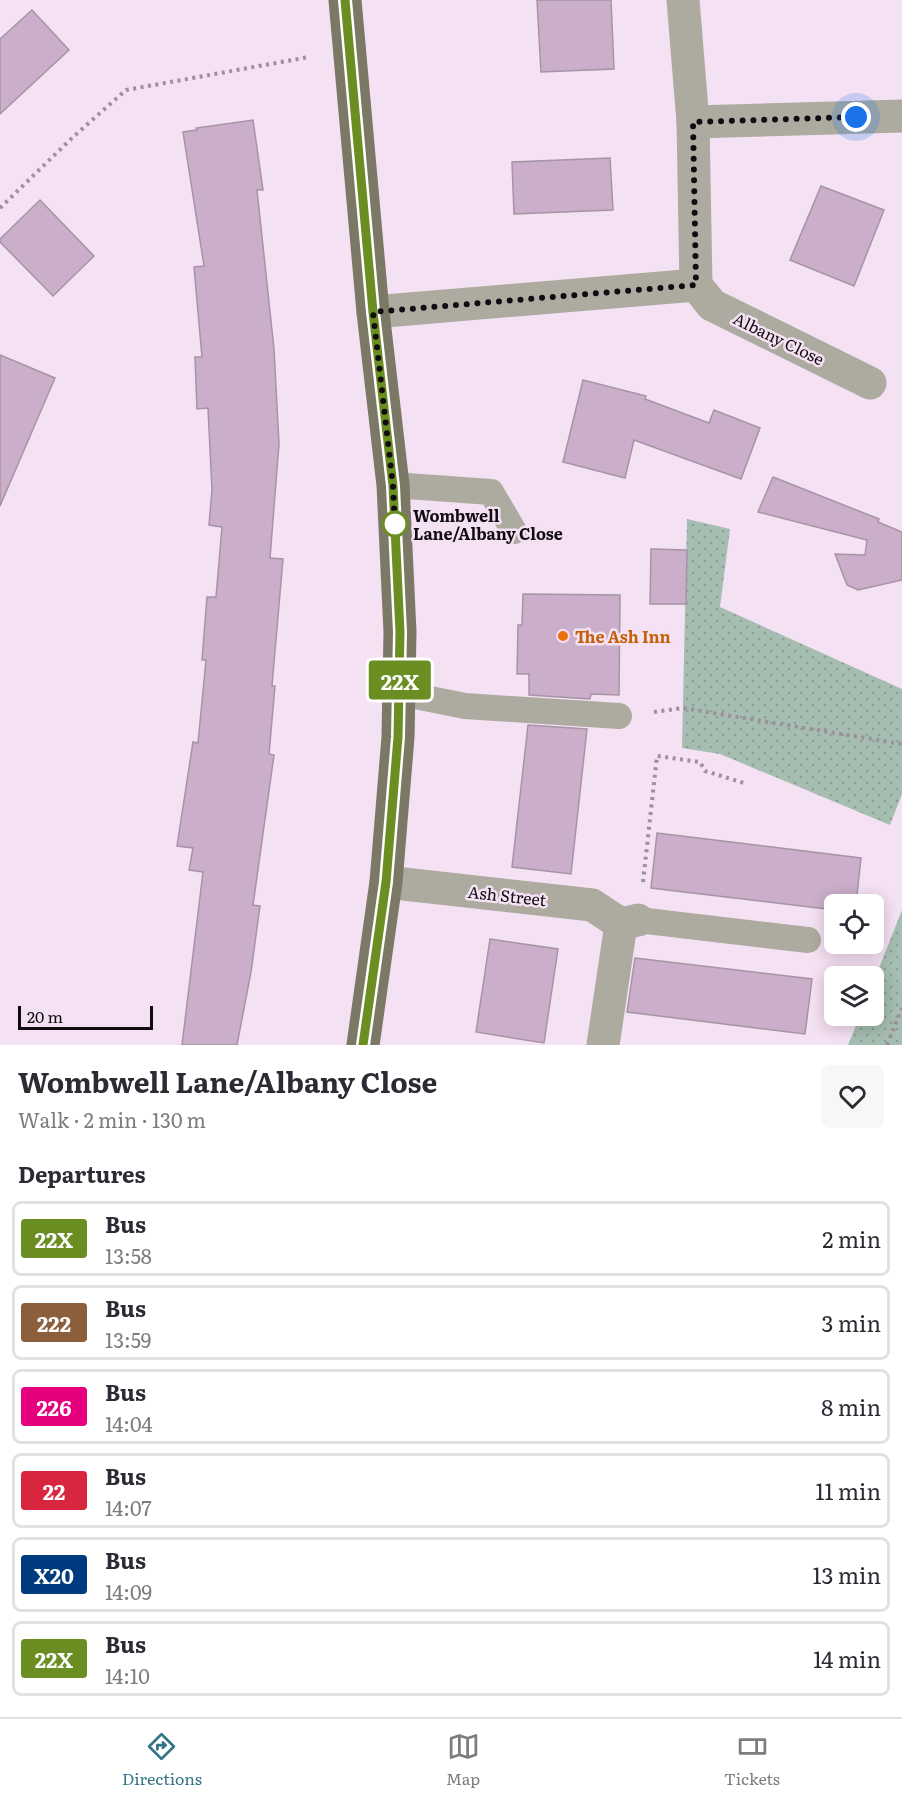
<!DOCTYPE html>
<meta charset="utf-8">
<style>
:root{--surface:#fff;--page:#f7f7f7;--text:#2b2b33;--muted:#7c7c81;--line:#e1e1e2;--accent:#337487}
body{margin:0;font-family:Literata,serif;background:var(--page);color:var(--text);height:100vh;display:flex;flex-direction:column;font-size:22px;white-space:nowrap}
*{box-sizing:border-box;margin:0}
p{font-size:20px;color:var(--muted)}
.icon{flex:none;width:33px;height:33px;fill:none;stroke:currentColor;stroke-width:2;stroke-linecap:round;stroke-linejoin:round}
.map{position:relative;height:1045px;overflow:hidden}
.sheet{display:flex;flex-direction:column;background:var(--surface);flex:1}
.sheet>*{flex:none}
.badge{padding:0 12px;border-radius:4px;font-size:21px;line-height:39px}
.controls{position:absolute;left:824px;top:894px;display:grid;gap:12px}
.controls a{display:grid;place-items:center;width:60px;height:60px;border-radius:9px;background:var(--surface);box-shadow:0 3px 15px #0003;font-size:30px}
.scale{position:absolute;left:18px;bottom:15px;width:135px;box-sizing:border-box;padding-left:6px;border:3px solid #120c12;border-top:0;font-size:16px;line-height:21px;white-space:nowrap;color:#120c12;-webkit-text-stroke:4px #f4e1f3;paint-order:stroke}
.you{position:absolute;width:30px;height:30px;margin:-15px;border:4px solid #fff;border-radius:50%;background:#1a73e8;box-shadow:0 0 0 9px #1a73e833}
.map>.badge{position:absolute;translate:-50% -50%;box-shadow:0 0 0 3px #fff}
h2{padding:0 18px;font-size:22px;line-height:54px}
.round{display:grid;place-items:center;flex:none;width:63px;height:63px;border-radius:9px;background:var(--page)}
.head{display:flex;align-items:center;justify-content:space-between;height:102px;padding:0 18px}
h1{font-size:28px;font-weight:700;line-height:45px}
ul{padding:0;list-style:none}
li{display:flex;align-items:center;gap:18px;height:75px;margin:0 12px 9px;padding:0 6px;border:3px solid var(--line);border-radius:9px}
li div{flex:1}
li b{display:block;font-size:22px}
li em{font-style:normal}
li .badge{min-width:66px;font-weight:700;text-align:center}
.tab-bar{display:flex;justify-content:space-around;align-items:center;height:84px;border-top:2px solid var(--line);background:var(--surface);font-size:16px;color:var(--muted)}
.tab-bar a{display:grid;justify-items:center;gap:3px}
.tab-bar .on{color:var(--accent)}
.map>svg:first-child{display:block}
.grass{fill:url(#grass-dots)}
.building{fill:#cbaeca;stroke:#a694a5;stroke-width:1.5}
.lines{fill:none;stroke-linecap:round;stroke-linejoin:round}
.path{stroke:#9d8f9c;stroke-width:4;stroke-dasharray:3 4.5;stroke-linecap:butt}
.service{stroke:#adaba0;stroke-width:26}
.minor{stroke:#adaba0;stroke-width:33}
.primary{stroke:#7b7865;stroke-width:33}
.line-casing{stroke:#fff;stroke-width:14}
.line{stroke:#6b8e23;stroke-width:9}
.walk{stroke:#120c12;stroke-width:6;stroke-dasharray:0 10.8}
.stop-dot{fill:#fff;stroke:#6b8e23;stroke-width:3}
.food-dot{fill:#e8710a;stroke:#f4e1f3;stroke-width:2}
.labels{text-anchor:middle;dominant-baseline:central;stroke-width:5;stroke-linejoin:round;paint-order:stroke}
.street-label{font-size:16px;fill:#120c12;stroke:#f4e1f3}
.stop-label{font-size:16px;font-weight:bold;fill:#120c12;stroke:#f4e1f3;text-anchor:start}
.food-label{font-size:16px;font-weight:bold;fill:#c56008;stroke:#f4e1f3;text-anchor:start}
</style>
<div class="map">
<svg width="902" height="1045" viewBox="0 0 902 1045">
<defs>
<pattern id="grass-dots" width="8" height="8" patternUnits="userSpaceOnUse" patternTransform="scale(1.5)"><rect width="8" height="8" fill="#a6bdb1"/><path d="M2 2h.1M6 6h.1" fill="none" stroke="#8ea197" stroke-width="1.8" stroke-linecap="round"/></pattern>
</defs>
<rect width="100%" height="100%" fill="#f4e1f3"/>
<g class="grass">
<path d="M 687,519 L 730,529 L 720,607 L 902,689 L 902,794 L 890,825 L 720,754 L 682,748 Z"/>
<path d="M 902,910 L 902,1045 L 848,1045 L 860,1016 L 873,1016 L 873,983 Z"/>
</g>
<g class="building">
<path d="M 537,0 L 611,0 L 614,69 L 541,72 Z"/>
<path d="M 32,10 L 69,50 L 0,114 L 0,39 Z"/>
<path d="M 253,120 L 263,190 L 257,190 L 274,349 L 279,444 L 270,558 L 283,559 L 272,686 L 275,686 L 269,754 L 274,755 L 253,905 L 260,906 L 251,972 L 237,1045 L 182,1045 L 203,872 L 189,870 L 193,848 L 177,846 L 193,742 L 198,743 L 206,660 L 202,660 L 207,597 L 216,597 L 222,527 L 209,525 L 212,490 L 208,408 L 197,409 L 195,357 L 202,357 L 194,267 L 204,266 L 183,132 L 197,130 L 196,128 Z"/>
<path d="M 610,158 L 613,210 L 514,214 L 512,162 Z"/>
<path d="M 821,186 L 884,210 L 854,286 L 790,260 Z"/>
<path d="M 40,200 L 94,256 L 53,296 L 0,242 L 0,239 Z"/>
<path d="M 0,355 L 55,378 L 0,506 Z"/>
<path d="M 583,380 L 646,396 L 645,399 L 709,423 L 714,410 L 760,428 L 741,479 L 634,440 L 625,478 L 563,462 Z"/>
<path d="M 773,477 L 879,519 L 878,522 L 902,532 L 902,580 L 858,590 L 847,585 L 835,554 L 865,555 L 867,540 L 758,512 Z"/>
<path d="M 651,549 L 687,550 L 686,604 L 650,604 Z"/>
<path d="M 523,594 L 620,595 L 619,695 L 591,694 L 590,699 L 529,695 L 529,674 L 517,674 L 518,625 L 522,625 Z"/>
<path d="M 528,725 L 587,729 L 571,874 L 512,867 Z"/>
<path d="M 657,833 L 861,858 L 856,904 L 834,904 L 834,910 L 651,888 Z"/>
<path d="M 490,939 L 558,949 L 544,1043 L 476,1032 Z"/>
<path d="M 635,958 L 812,979 L 805,1034 L 627,1012 Z"/>
</g>
<g class="lines">
<g class="path">
<path d="M 0,208 L 73,137 L 126,90 L 309,57"/>
<path d="M 654,712 L 683,708 L 902,744"/>
<path d="M 643,882 L 657,756 L 700,762 L 705,771 L 744,783"/>
<path d="M 887,1045 L 902,1008"/>
</g>
<g class="service">
<path d="M 393,485 L 491,492 L 514,531"/>
<path d="M 400,693 L 465,706 L 619,716"/>
<path d="M 638,920 L 808,940"/>
</g>
<g class="minor">
<path d="M 683,0 L 693,122 L 696,285 L 712,305 L 870,383"/>
<path d="M 693,122 L 902,116"/>
<path d="M 373,312 L 696,285"/>
<path d="M 386,882 L 592,905 L 621,924 L 638,920"/>
<path d="M 603,1045 L 621,924"/>
</g>
<path class="primary" d="M 345,0 L 373,312 L 393,485 L 400,632 L 398,737 L 386,882 L 363,1045"/>
</g>
<g class="lines">
<g class="line-casing">
<path id="line" d="M 345,0 L 373,312 L 393,486 L 400,632 L 398,737 L 386,882 L 363,1045"/>
</g>
<use href="#line" class="line"/>
<path class="walk" d="M 395,524 L 395,527 L 393,486 L 373,312 L 696,285 L 693,122 L 856,117"/>
</g>
<circle class="stop-dot" cx="395" cy="524" r="12"/>
<circle class="food-dot" cx="563" cy="636" r="6"/>
<g class="labels">
<g class="street-label">
<text transform="translate(779 338) rotate(26)">Albany Close</text>
<text transform="translate(507 895) rotate(6)">Ash Street</text>
</g>
<g class="stop-label">
<text x="413" y="515">Wombwell<tspan x="413" dy="18">Lane/Albany Close</tspan></text>
</g>
<g class="food-label">
<text x="575" y="636">The Ash Inn</text>
</g>
</g>
</svg>
<div class="controls">
<a><svg class="icon" aria-label="locate" viewBox="0 0 24 24"><circle cx="12" cy="12" r="6"/><path d="M12 2v4M12 18v4M2 12h4M18 12h4"/></svg></a>
<a><svg class="icon" aria-label="layers" viewBox="0 0 24 24"><path d="M12 4l9 5-9 5-9-5zM3 14l9 5 9-5"/></svg></a>
</div>
<div class="scale">20 m</div>
<div class="you" style="left:856px;top:117px"></div>
<b class="badge" style="left:400px;top:680px;background:#6b8e23;color:#fff">22X</b>
</div>
<section class="sheet">
<div class="head"><div><h1>Wombwell Lane/Albany Close</h1><p>Walk · 2 min · 130 m</p></div><a class="round"><svg class="icon" aria-label="heart" viewBox="0 0 24 24"><path d="M12 20l-8-8c-3-5 5-10 8-4 3-6 11-1 8 4z"/></svg></a></div>
<h2>Departures</h2>
<ul>
<li><span class="badge" style="background:#6b8e23;color:#fff">22X</span><div><b>Bus</b><p>13:58</p></div><em>2 min</em></li>
<li><span class="badge" style="background:#8b5e3c;color:#fff">222</span><div><b>Bus</b><p>13:59</p></div><em>3 min</em></li>
<li><span class="badge" style="background:#e6007e;color:#fff">226</span><div><b>Bus</b><p>14:04</p></div><em>8 min</em></li>
<li><span class="badge" style="background:#d7263d;color:#fff">22</span><div><b>Bus</b><p>14:07</p></div><em>11 min</em></li>
<li><span class="badge" style="background:#003b80;color:#fff">X20</span><div><b>Bus</b><p>14:09</p></div><em>13 min</em></li>
<li><span class="badge" style="background:#6b8e23;color:#fff">22X</span><div><b>Bus</b><p>14:10</p></div><em>14 min</em></li>
</ul>
</section>
<nav class="tab-bar">
<a class="on"><svg class="icon" aria-label="directions" viewBox="0 0 24 24"><path d="M12 3l9 9-9 9-9-9zM9 14v-3h6M13 9l2 2-2 2"/></svg>Directions</a>
<a><svg class="icon" aria-label="map" viewBox="0 0 24 24"><path d="M3 6l6-2 6 2 6-2v14l-6 2-6-2-6 2zM9 4v14M15 6v14"/></svg>Map</a>
<a><svg class="icon" aria-label="tickets" viewBox="0 0 24 24"><path d="M3 7h18v10H3zM15 7v10"/></svg>Tickets</a>
</nav>
